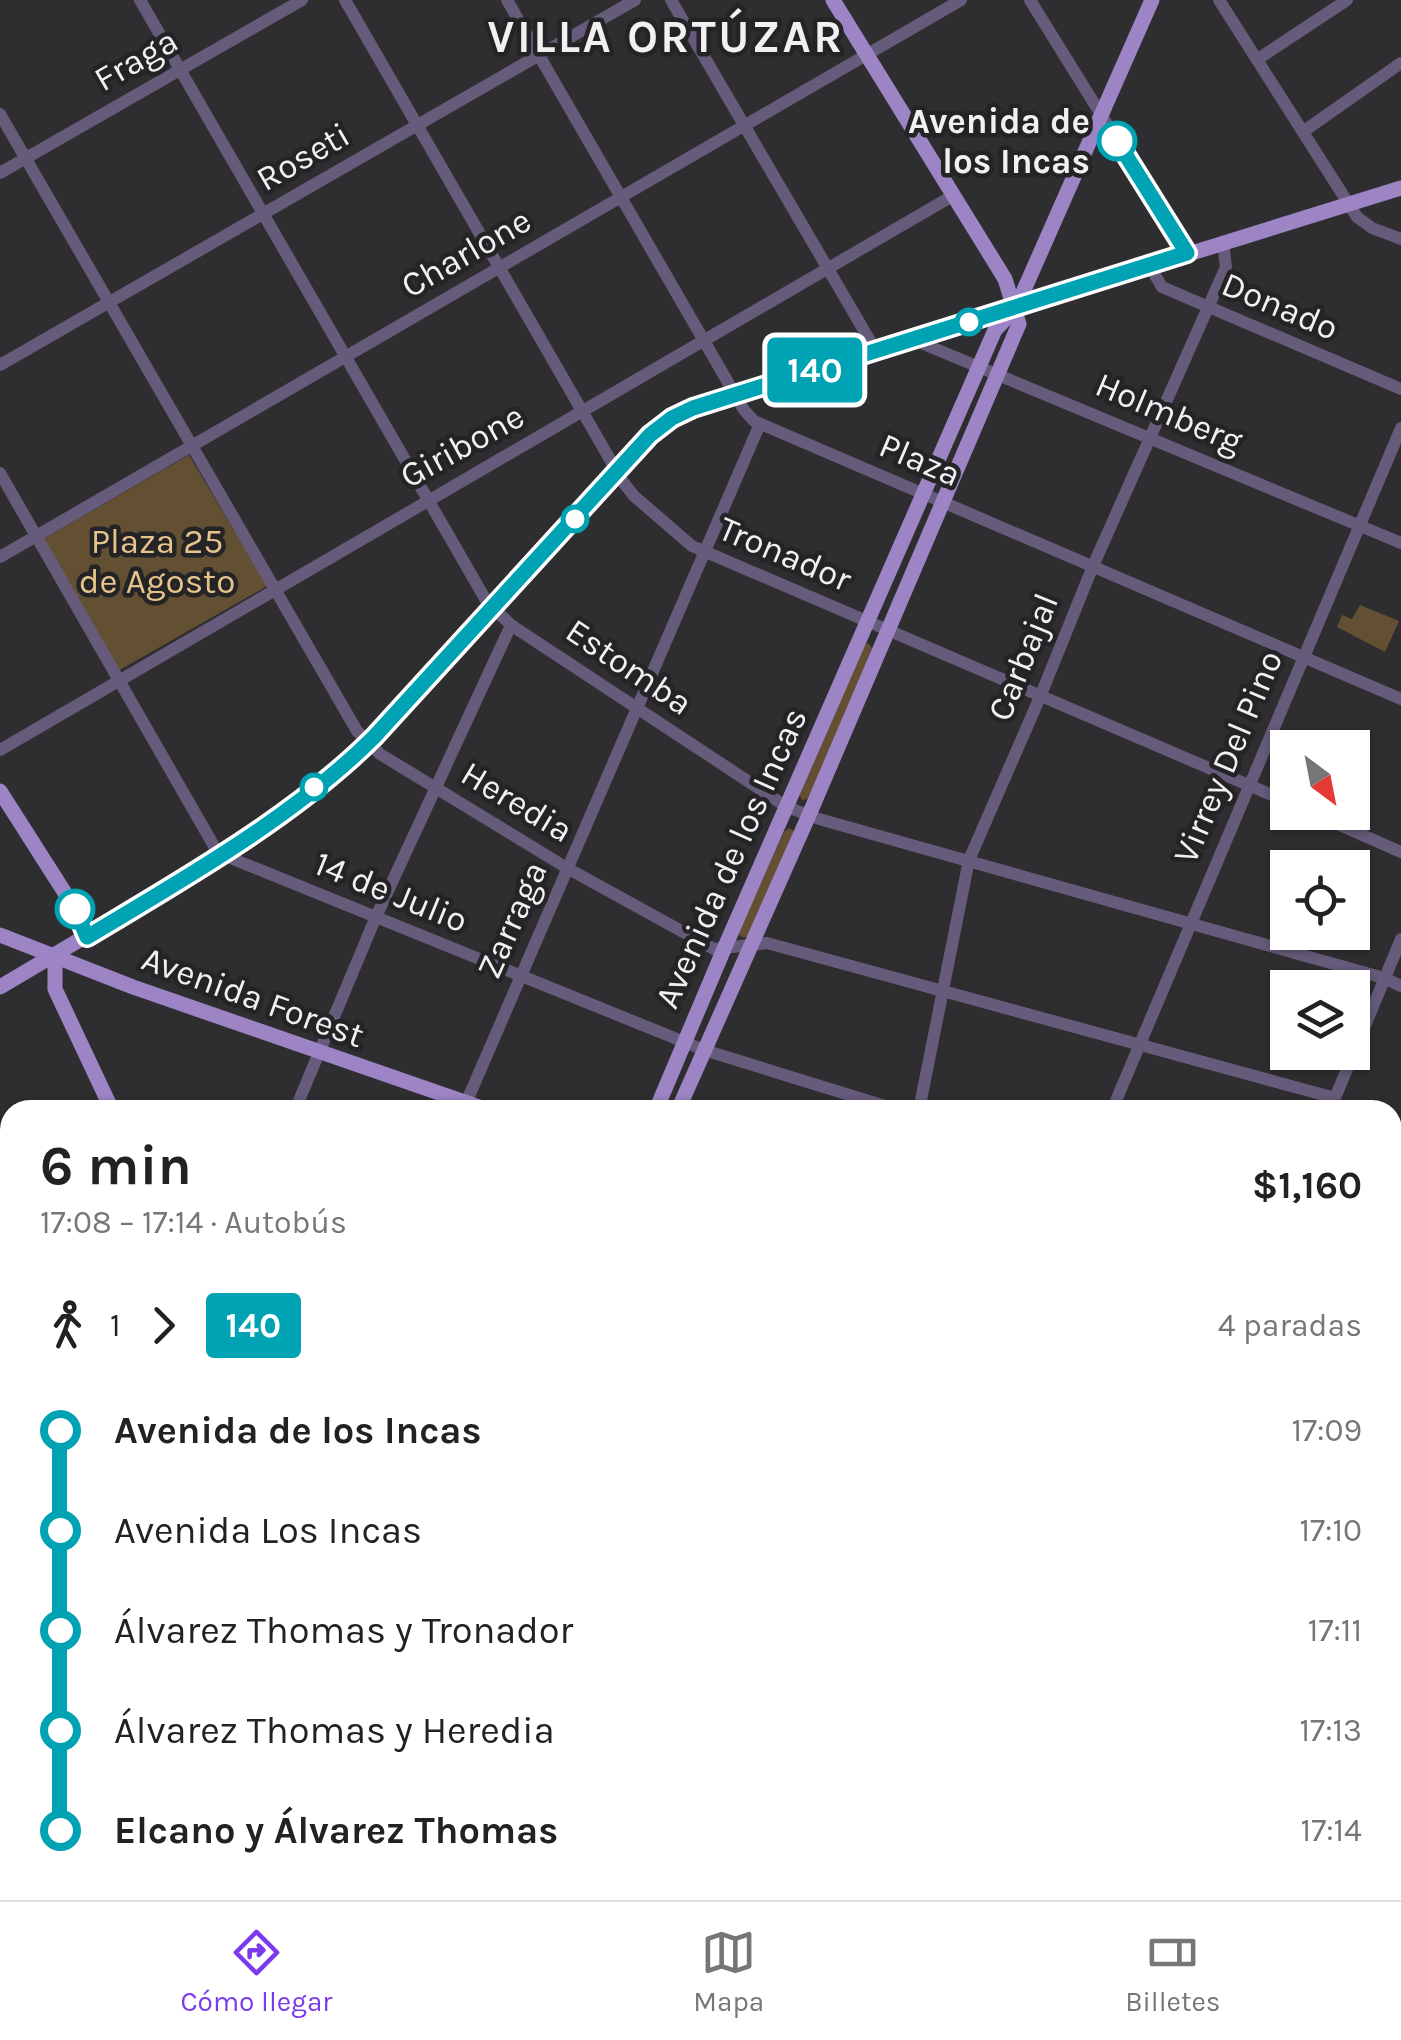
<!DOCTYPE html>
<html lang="es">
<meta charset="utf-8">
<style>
:root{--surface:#fff;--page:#f2f2f2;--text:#222;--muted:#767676;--line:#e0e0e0;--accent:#7c3aed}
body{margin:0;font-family:Karla,sans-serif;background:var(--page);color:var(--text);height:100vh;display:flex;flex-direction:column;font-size:38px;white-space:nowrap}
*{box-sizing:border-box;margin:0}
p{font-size:32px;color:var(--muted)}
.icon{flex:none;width:55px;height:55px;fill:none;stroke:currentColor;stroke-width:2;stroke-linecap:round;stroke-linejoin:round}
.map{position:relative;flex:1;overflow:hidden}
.drawer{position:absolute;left:0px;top:1100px;width:1402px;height:800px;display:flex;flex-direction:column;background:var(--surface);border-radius:30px 30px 0 0;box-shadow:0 2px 8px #0004}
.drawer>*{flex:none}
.badge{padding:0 20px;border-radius:8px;font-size:35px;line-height:65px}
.needle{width:65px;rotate:148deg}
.fabs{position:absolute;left:1270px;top:730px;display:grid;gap:20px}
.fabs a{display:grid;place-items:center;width:100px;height:100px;border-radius:0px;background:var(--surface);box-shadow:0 2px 8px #0004;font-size:50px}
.map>.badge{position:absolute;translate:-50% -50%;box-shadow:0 0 0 5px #fff}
.legs{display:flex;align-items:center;gap:15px;height:110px;padding:0 40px;font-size:32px}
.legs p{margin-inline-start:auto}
.summary{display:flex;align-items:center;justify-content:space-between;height:170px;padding:0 40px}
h1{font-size:55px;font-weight:700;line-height:75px}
ul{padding:0 40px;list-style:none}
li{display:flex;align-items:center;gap:35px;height:100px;font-size:38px}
li i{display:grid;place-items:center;width:15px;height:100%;margin:0 12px;background:currentColor}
li i::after{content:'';width:25px;height:25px;margin:-12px;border:8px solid;border-radius:50%;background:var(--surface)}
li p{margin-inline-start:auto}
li:first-child i{background:linear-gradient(#0000 50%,currentColor 0)}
li:last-child i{background:linear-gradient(currentColor 50%,#0000 0)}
.tabs{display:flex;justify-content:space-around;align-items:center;height:140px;border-top:2px solid var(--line);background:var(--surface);font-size:28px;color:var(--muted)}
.tabs a{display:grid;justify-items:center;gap:5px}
.tabs .selected{color:var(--accent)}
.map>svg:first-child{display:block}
.green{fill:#635033}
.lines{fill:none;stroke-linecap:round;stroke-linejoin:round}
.minor{stroke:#665b7a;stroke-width:12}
.major{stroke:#9d85c5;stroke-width:15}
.line-1-casing{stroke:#fff;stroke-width:22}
.line-1{stroke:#00a3b4;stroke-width:15}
.stop-1-dot{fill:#fff;stroke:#00a3b4;stroke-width:5}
.labels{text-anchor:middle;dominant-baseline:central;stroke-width:9;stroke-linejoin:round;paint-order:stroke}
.street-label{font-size:35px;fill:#f1f0f2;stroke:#242326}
.stop-label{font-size:35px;font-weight:bold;fill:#f1f0f2;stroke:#242326;text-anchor:end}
.park-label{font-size:35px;fill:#e6c38b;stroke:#242326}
.district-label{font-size:45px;font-weight:bold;letter-spacing:2.5px;fill:#f1f0f2;stroke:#242326}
</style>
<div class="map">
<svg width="1401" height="1900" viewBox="0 0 1401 1900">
<rect width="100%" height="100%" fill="#2e2d30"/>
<g class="green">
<path d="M 189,455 L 267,586 L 118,671 L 43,539 Z"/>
<path d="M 1360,605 L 1399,621 L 1385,652 L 1337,627 L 1342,615 L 1352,619 Z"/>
<path d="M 868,643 L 872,648 L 811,798 L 802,800 L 799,794 L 863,646 Z"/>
<path d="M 789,828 L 794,831 L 749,937 L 742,937 L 738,934 L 784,832 Z"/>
</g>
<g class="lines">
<g class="minor">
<path d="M 140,0 L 487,602 L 511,625 L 787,807 L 819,819 L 1384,978 L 1401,986"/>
<path d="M 345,0 L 623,482 L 634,496 L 692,546 L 1288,802"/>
<path d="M 507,0 L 744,410 L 754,421 L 1401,699"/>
<path d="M 671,0 L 876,351"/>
<path d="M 1030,0 L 1187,253"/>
<path d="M 1219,0 L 1357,217 L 1372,228 L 1401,239"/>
<path d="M 1258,59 L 1347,0"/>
<path d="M 0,114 L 357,731 L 380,754 L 567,868 L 714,949 L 767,943 L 1335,1098"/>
<path d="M 1304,131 L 1401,63"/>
<path d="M 0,173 L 302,0"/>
<path d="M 1149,265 L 1162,287 L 1401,389"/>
<path d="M 914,340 L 1401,543"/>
<path d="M 0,365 L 635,0"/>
<path d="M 0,473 L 214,846 L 223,855 L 704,1050 L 898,1110"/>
<path d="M 0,557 L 961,0"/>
<path d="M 0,750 L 954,195"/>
<path d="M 1310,812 L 1401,852"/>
<path d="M 295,1110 L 375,919 L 511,625"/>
<path d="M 463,1110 L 760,424"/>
<path d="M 919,1110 L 969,860 L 1040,697 L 1093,566 L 1226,267 L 1223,242"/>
<path d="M 1112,1110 L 1401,428"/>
<path d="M 1330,1110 L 1401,939"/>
<path d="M 1392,1157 L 1401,1160"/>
<path d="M 0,1215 L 10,1211"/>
<path d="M 1392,1312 L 1401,1315"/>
<path d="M 1392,1375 L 1401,1355"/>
<path d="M 0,1417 L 10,1413"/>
<path d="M 1392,1475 L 1401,1478"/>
<path d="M 0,1551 L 10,1550"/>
<path d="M 1392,1634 L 1401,1637"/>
<path d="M 0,1665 L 10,1664"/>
<path d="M 1392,1802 L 1401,1806"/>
<path d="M 1392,1835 L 1401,1815"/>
<path d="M 0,1847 L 10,1848"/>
<path d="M 279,1890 L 279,1900"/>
<path d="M 728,1890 L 765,1900"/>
<path d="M 1188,1890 L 1212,1900"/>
<path d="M 120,1900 L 121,1890"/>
<path d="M 994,1900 L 998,1890"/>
<path d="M 1173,1900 L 1177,1890"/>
<path d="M 1365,1900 L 1369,1890"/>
</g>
<g class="major">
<path d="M 0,791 L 79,915 L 87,937"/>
<path d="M 0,935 L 133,987 L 488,1110"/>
<path d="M 55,956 L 55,989 L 112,1110"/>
<path d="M 0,987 L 223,855 L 344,764 L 374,737 L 650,435 L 672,418 L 693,408 L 1401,188"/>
<path d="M 656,1110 L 724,949 L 995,330 L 1016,308 L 1152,0"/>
<path d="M 678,1110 L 809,815 L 1019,324 L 1005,279 L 833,0"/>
<path d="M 413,1890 L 414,1900"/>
<path d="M 523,1900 L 525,1890"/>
<path d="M 544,1900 L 546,1890"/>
</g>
</g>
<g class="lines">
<g class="line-1-casing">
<path id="line-1" d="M 75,909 L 87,937 C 182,880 295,816 374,737 L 650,435 L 672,418 L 693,408 L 1187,253 L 1117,141"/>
</g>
<use href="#line-1" class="line-1"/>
</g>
<g class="stop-1-dot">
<circle cx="1117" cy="141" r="18"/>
<circle cx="969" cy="322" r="12"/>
<circle cx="575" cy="519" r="12"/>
<circle cx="314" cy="787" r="12"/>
<circle cx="75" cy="909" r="18"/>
</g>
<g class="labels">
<g class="street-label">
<text transform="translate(136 60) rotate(-30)">Fraga</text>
<text transform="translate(303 157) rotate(-30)">Roseti</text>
<text transform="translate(466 253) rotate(-30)">Charlone</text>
<text transform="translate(1280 306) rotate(23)">Donado</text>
<text transform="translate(1169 413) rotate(23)">Holmberg</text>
<text transform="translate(462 446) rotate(-29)">Giribone</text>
<text transform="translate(920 460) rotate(23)">Plaza</text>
<text transform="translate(785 554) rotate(23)">Tronador</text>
<text transform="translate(1023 657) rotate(-68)">Carbajal</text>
<text transform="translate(629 667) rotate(34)">Estomba</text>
<text transform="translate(1228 757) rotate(-67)">Virrey Del Pino</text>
<text transform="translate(517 802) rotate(31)">Heredia</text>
<text transform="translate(731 858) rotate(-66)">Avenida de los Incas</text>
<text transform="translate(391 892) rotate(22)">14 de Julio</text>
<text transform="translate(512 920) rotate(-66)">Zarraga</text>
<text transform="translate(253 997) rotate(20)">Avenida Forest</text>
</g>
<g class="stop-label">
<text x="1090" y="121">Avenida de<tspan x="1090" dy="40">los Incas</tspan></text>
</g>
<g class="park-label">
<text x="157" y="541">Plaza 25<tspan x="157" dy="40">de Agosto</tspan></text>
</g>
<g class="district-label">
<text x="666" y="37">VILLA ORTÚZAR</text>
</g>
</g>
</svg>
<div class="fabs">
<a><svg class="needle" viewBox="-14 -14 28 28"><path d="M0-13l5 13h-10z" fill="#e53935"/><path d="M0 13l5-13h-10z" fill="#767676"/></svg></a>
<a><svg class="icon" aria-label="locate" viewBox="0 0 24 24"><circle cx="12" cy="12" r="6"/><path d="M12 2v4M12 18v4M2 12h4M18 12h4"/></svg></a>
<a><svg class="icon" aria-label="layers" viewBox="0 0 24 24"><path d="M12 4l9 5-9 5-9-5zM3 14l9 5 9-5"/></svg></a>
</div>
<b class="badge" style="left:815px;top:370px;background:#00a3b4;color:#fff">140</b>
<section class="drawer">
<div class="summary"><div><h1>6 min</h1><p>17:08 – 17:14 · Autobús</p></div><b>$1,160</b></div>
<div class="legs"><svg class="icon" aria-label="walk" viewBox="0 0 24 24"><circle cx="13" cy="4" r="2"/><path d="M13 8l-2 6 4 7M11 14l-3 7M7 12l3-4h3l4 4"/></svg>1<svg class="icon" aria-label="forward" viewBox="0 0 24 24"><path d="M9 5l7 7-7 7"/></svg><b class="badge" style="background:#00a3b4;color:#fff">140</b><p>4 paradas</p></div>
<ul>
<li><i style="color:#00a3b4"></i><b>Avenida de los Incas</b><p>17:09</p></li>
<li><i style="color:#00a3b4"></i><span>Avenida Los Incas</span><p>17:10</p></li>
<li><i style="color:#00a3b4"></i><span>Álvarez Thomas y Tronador</span><p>17:11</p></li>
<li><i style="color:#00a3b4"></i><span>Álvarez Thomas y Heredia</span><p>17:13</p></li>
<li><i style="color:#00a3b4"></i><b>Elcano y Álvarez Thomas</b><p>17:14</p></li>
</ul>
</section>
</div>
<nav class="tabs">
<a class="selected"><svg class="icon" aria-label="directions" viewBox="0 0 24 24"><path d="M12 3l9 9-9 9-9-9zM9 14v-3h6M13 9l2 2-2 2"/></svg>Cómo llegar</a>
<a><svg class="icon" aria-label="map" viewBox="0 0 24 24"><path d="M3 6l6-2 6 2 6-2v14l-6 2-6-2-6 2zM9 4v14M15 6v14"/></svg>Mapa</a>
<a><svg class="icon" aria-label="tickets" viewBox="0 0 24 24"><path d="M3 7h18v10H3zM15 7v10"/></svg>Billetes</a>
</nav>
